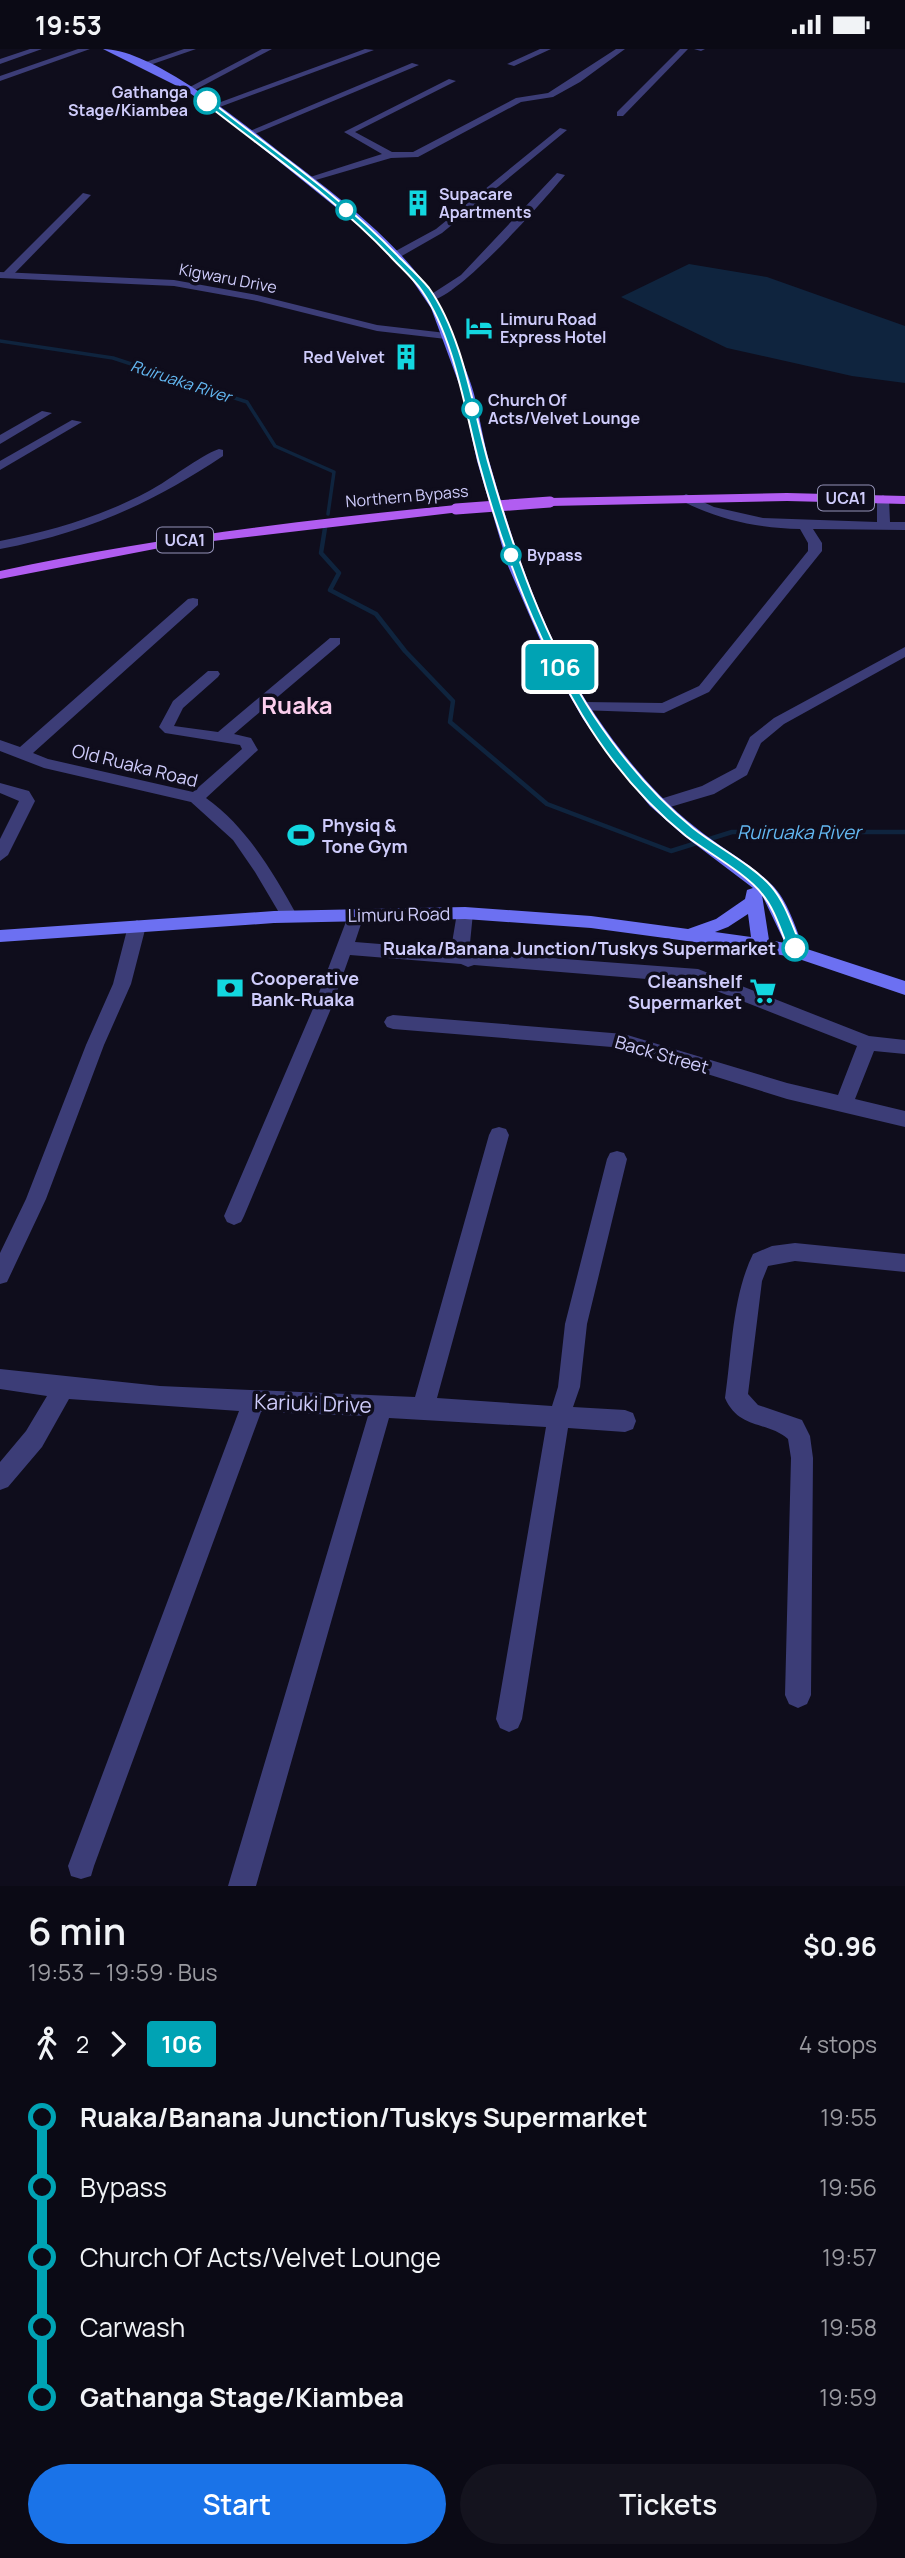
<!DOCTYPE html>
<meta charset="utf-8">
<style>
:root{--surface:#0b0a15;--page:#14131e;--text:#f1f3f6;--muted:#9a9aa0;--accent:#1a73e8}
body{margin:0;font-family:Manrope,sans-serif;background:var(--page);color:var(--text);height:100vh;display:flex;flex-direction:column;font-size:26px;white-space:nowrap}
*{box-sizing:border-box;margin:0}
p{font-size:23px;color:var(--muted)}
.icon{flex:none;width:38px;height:38px;fill:none;stroke:currentColor;stroke-width:2;stroke-linecap:round;stroke-linejoin:round}
.map{position:relative;height:1837px;overflow:hidden}
.details{display:flex;flex-direction:column;background:var(--surface);flex:1}
.details>*{flex:none}
.badge{padding:0 14px;border-radius:5px;font-size:24px;line-height:46px}
.map>.badge{position:absolute;translate:-50% -50%;box-shadow:0 0 0 4px #fff}
.legs{display:flex;align-items:center;gap:10px;height:77px;padding:0 28px;font-size:23px}
.legs p{margin-inline-start:auto}
.head{display:flex;align-items:center;justify-content:space-between;height:119px;padding:0 28px}
h1{font-size:38px;font-weight:600;line-height:52px}
.primary-button{display:flex;gap:14px;margin-top:auto;padding:14px 28px}
.primary-button a{flex:1;height:80px;border-radius:42px;background:var(--accent);color:#fff;font-size:28px;font-weight:600;line-height:80px;text-align:center}
.primary-button a+a{background:var(--page);color:var(--text)}
ul{padding:0 28px;list-style:none}
li{display:flex;align-items:center;gap:24px;height:70px;font-size:26px}
li i{display:grid;place-items:center;width:10px;height:100%;margin:0 9px;background:currentColor}
li i::after{content:'';width:18px;height:18px;margin:-9px;border:5px solid;border-radius:50%;background:var(--surface)}
li p{margin-inline-start:auto}
li:first-child i{background:linear-gradient(#0000 50%,currentColor 0)}
li:last-child i{background:linear-gradient(currentColor 50%,#0000 0)}
.status{display:flex;justify-content:space-between;align-items:center;height:49px;padding:0 35px;background:var(--surface);direction:ltr}
.status svg{height:19px;fill:currentColor}
.map>svg:first-child{display:block}
.water{fill:#0f243e}
.lines{fill:none;stroke-linecap:round;stroke-linejoin:round}
.stream-far1{stroke:#0f243e;stroke-width:3.5}
.stream{stroke:#0f243e;stroke-width:4.5}
.minor{fill:#3c3d77;fill-rule:evenodd}
.tertiary{fill:#3c3d77;fill-rule:evenodd}
.secondary{fill:#6c70f2;fill-rule:evenodd}
.primary{fill:#b15df1;fill-rule:evenodd}
.primary-bridge{stroke:#b15df1;stroke-width:11}
.line-1{fill:#00a3b4;stroke:#fff;stroke-width:2}
.stop-1-dot{fill:#fff;stroke:#00a3b4;stroke-width:3.5}
.labels{text-anchor:middle;dominant-baseline:central;stroke-width:7;stroke-linejoin:round;paint-order:stroke}
.far-stop-label{font-size:16px;font-weight:bold;fill:#cfccfb;stroke:#0f0d1c;text-anchor:start}
.far-poi-label{font-size:16px;font-weight:bold;fill:#cfccfb;stroke:#0f0d1c;text-anchor:start}
.far-street-label{font-size:16px;fill:#cfccfb;stroke:#0f0d1c}
.far-water-label{font-size:16px;font-style:italic;fill:#63b8f2;stroke:#0f0d1c}
.shield{fill:#0f0d1c;stroke:#9593b8;stroke-width:2}
.shield-label{font-size:16px;font-weight:bold;fill:#cfccfb}
.street-label{font-size:18px;fill:#cfccfb;stroke:#0f0d1c}
.poi-label{font-size:18px;font-weight:bold;fill:#cfccfb;stroke:#0f0d1c;text-anchor:start}
.stop-label{font-size:18px;font-weight:bold;fill:#cfccfb;stroke:#0f0d1c;text-anchor:end}
.water-label{font-size:19px;font-style:italic;fill:#63b8f2;stroke:#0f0d1c}
.near-street-label{font-size:21px;fill:#cfccfb;stroke:#0f0d1c}
.district-label{font-size:24px;font-weight:bold;fill:#fbceed;stroke:#0f0d1c}
</style>
<div class="status"><b>19:53</b><svg viewBox="0 0 49 12"><path d="M0 12V9h3v3zM5 12V6h3v6zM10 12V3h3v9zM15 12V0h3v12zM26 1h20v11H26zM47 4h2v5h-2z"/></svg></div>
<div class="map">
<svg width="905" height="1837" viewBox="0 0 905 1837">
<rect width="100%" height="100%" fill="#0f0d1c"/>
<path class="water" d="M 689,215 L 767,228 L 905,277 L 905,334 L 852,327 L 727,299 L 621,248 Z"/>
<g class="lines">
<path class="stream-far1" d="M 0,292 L 113,309 L 247,353 L 275,397 L 334,423 L 328,465"/>
<path class="stream" d="M 325,479 L 321,504 L 339,524 L 330,541 L 376,565 L 405,602 L 453,652 L 450,673 L 547,755 L 671,802 L 732,783 L 905,783"/>
<g class="minor">
<path d="M 30,0 L 42,0 L 0,15 L 0,10 Z"/>
<path d="M 78,0 L 90,0 L 0,32 L 0,27 Z"/>
<path d="M 184,0 L 196,0 L 147,17 L 140,15 Z"/>
<path d="M 262,0 L 272,0 L 193,42 L 186,40 Z"/>
<path d="M 365,0 L 374,1 L 217,59 L 210,57 Z"/>
<path d="M 540,0 L 551,0 L 514,17 L 507,15 Z"/>
<path d="M 616,0 L 625,0 L 580,33 L 553,48 L 521,53 L 418,108 L 391,109 L 309,133 L 304,130 L 382,105 L 344,83 L 449,30 L 456,32 L 355,83 L 392,103 L 413,103 L 516,49 L 548,44 Z"/>
<path d="M 680,0 L 688,0 L 623,67 L 617,67 L 617,63 Z"/>
<path d="M 694,0 L 705,0 L 701,2 Z"/>
<path d="M 412,14 L 419,16 L 252,86 L 245,84 Z"/>
<path d="M 560,79 L 567,81 L 442,184 L 400,208 L 392,208 L 392,204 L 436,180 Z"/>
<path d="M 557,124 L 565,126 C 545,150 454,255 427,252 L 427,248 L 461,226 Z"/>
<path d="M 83,144 L 91,146 L 11,228 L 3,228 L 3,224 Z"/>
<path d="M 42,362 L 52,364 L 0,395 L 0,386 Z"/>
<path d="M 72,371 L 82,373 L 0,421 L 0,412 Z"/>
<path d="M 219,400 L 223,401 L 223,407 C 151,455 85,484 0,500 L 0,492 C 52,482 102,467 149,442 C 170,431 199,407 219,400 Z"/>
<path d="M 686,445 L 714,458 L 763,469 L 877,473 L 877,450 L 883,446 L 889,450 L 890,473 L 905,473 L 905,481 L 813,480 L 822,494 L 822,502 L 709,643 L 664,664 L 579,661 L 577,658 L 584,653 L 662,654 L 699,637 L 808,502 L 808,494 L 800,480 C 758,479 719,471 682,452 L 680,449 Z"/>
<path d="M 193,549 L 198,550 L 198,556 L 33,704 L 48,710 L 193,743 L 242,700 L 240,696 L 165,684 L 159,678 L 173,652 L 208,622 L 218,622 L 220,625 L 218,628 L 183,659 L 174,677 L 218,683 L 330,589 L 340,589 L 340,595 L 234,685 L 251,689 L 258,701 L 206,749 C 248,779 273,824 298,868 L 296,872 L 284,872 L 255,823 L 233,791 L 191,753 L 44,719 L 0,702 L 0,691 L 20,698 L 188,550 Z"/>
<path d="M 905,598 L 905,608 L 784,675 L 761,694 L 747,726 L 714,745 L 660,761 L 654,760 L 652,756 L 654,752 L 702,737 L 736,719 L 750,688 L 774,669 Z"/>
<path d="M 0,734 L 29,742 L 35,752 L 8,806 L 0,812 L 0,790 L 19,752 L 0,744 Z"/>
<path d="M 465,858 L 473,864 L 470,894 L 473,903 L 698,920 L 869,987 L 905,991 L 905,1005 L 874,1002 L 855,1050 L 905,1062 L 905,1078 L 787,1050 L 624,999 L 393,980 L 387,978 L 384,973 L 387,968 L 393,966 L 624,985 L 787,1034 L 838,1046 L 857,997 L 696,934 L 474,916 L 468,918 L 461,915 L 350,906 L 330,962 L 244,1167 L 241,1173 L 234,1176 L 227,1173 L 224,1167 L 312,962 L 350,862 L 356,860 L 364,866 L 355,893 L 455,901 L 452,894 L 457,864 Z"/>
<path d="M 137,871 L 146,877 L 131,935 L 104,996 L 46,1150 L 7,1233 L 0,1235 L 0,1204 L 26,1150 L 86,996 L 113,935 L 128,877 Z"/>
<path d="M 499,1078 L 506,1080 L 509,1086 L 437,1349 L 552,1357 L 558,1338 L 565,1275 L 607,1110 L 610,1104 L 617,1102 L 624,1104 L 627,1110 L 587,1275 L 580,1338 L 573,1358 L 625,1361 L 633,1364 L 636,1372 L 633,1380 L 625,1383 L 568,1379 L 522,1670 L 518,1679 L 509,1683 L 500,1679 L 496,1670 L 546,1378 L 389,1369 L 256,1837 L 228,1837 L 368,1367 L 261,1363 L 94,1817 L 91,1827 L 81,1830 L 71,1827 L 68,1817 L 239,1362 L 69,1350 L 42,1398 L 8,1438 L 0,1441 L 0,1413 L 26,1382 L 47,1347 L 0,1340 L 0,1320 L 160,1337 L 415,1348 L 489,1086 L 492,1080 Z"/>
<path d="M 795,1194 L 905,1205 L 905,1223 L 795,1212 L 768,1217 L 762,1232 L 748,1345 L 758,1356 L 802,1371 L 810,1387 L 813,1409 L 811,1646 L 807,1655 L 798,1659 L 789,1655 L 785,1646 L 791,1409 L 788,1390 C 768,1372 739,1381 725,1349 C 732,1302 732,1248 753,1205 L 772,1197 Z"/>
</g>
<path class="tertiary" d="M 0,223 L 174,231 L 257,246 L 377,276 L 446,284 L 451,287 L 446,290 L 377,282 L 257,252 L 174,237 L 0,229 Z"/>
<path class="secondary" d="M 103,0 C 146,0 219,56 253,82 C 317,134 396,184 439,256 C 445,266 449,278 453,289 C 460,308 469,326 474,345 C 480,368 483,392 490,415 C 515,502 545,592 596,667 C 624,708 656,747 695,778 C 719,798 749,813 771,835 C 788,851 795,878 804,899 L 905,932 L 905,946 L 796,909 L 761,902 L 591,879 L 465,870 L 274,874 L 0,893 L 0,881 L 274,862 L 465,858 L 591,867 L 688,880 L 716,870 L 745,850 L 747,841 L 753,839 L 683,786 L 650,757 L 611,710 L 583,670 L 548,609 L 508,517 L 477,412 L 462,343 L 431,259 L 410,228 L 364,181 L 229,72 L 187,42 ZM 762,846 L 785,894 L 769,891 ZM 748,865 L 751,888 L 715,883 L 728,878 Z"/>
<g class="primary">
<path d="M 787,444 L 905,447 L 905,455 L 787,452 L 550,457 L 544,453 L 550,449 Z"/>
<path d="M 456,456 L 462,460 L 460,463 L 170,497 L 0,530 L 0,522 C 151,489 303,471 456,456 Z"/>
</g>
<path class="primary-bridge" d="M 456,460 L 550,453"/>
</g>
<path class="line-1" d="M 205,51 L 209,51 C 273,101 343,149 399,208 C 409,218 420,228 429,239 C 463,287 473,360 489,416 C 514,503 544,590 594,667 C 622,709 655,748 693,779 C 717,798 751,815 771,837 C 786,854 793,879 802,899 L 800,903 L 790,903 C 781,884 776,862 762,845 C 747,825 707,803 686,787 C 645,754 609,711 582,666 C 535,587 503,503 479,414 C 465,361 454,288 422,242 C 413,229 400,218 390,207 C 335,149 267,103 205,54 Z"/>
<defs>
<g id="building-bare" transform="scale(2.1)"><path d="M-4-6H4V6H1V3H-1V6H-4ZM-2.5-4.3h1.7v1.8h-1.7ZM.8-4.3h1.7v1.8H.8ZM-2.5-1h1.7V.8h-1.7ZM.8-1h1.7V.8H.8Z" fill="#13d7e0" stroke="#0f0d1c" stroke-width="2.5" paint-order="stroke"/></g>
<g id="hotel-bare" transform="scale(2.1)"><path d="M-6-4.5h1.5V1H6V5H4.5V3h-9V5H-6ZM-4 0a1.8 1.8 0 1 1 3.6 0ZM.5 0V-2.5h3Q6-2.5 6 0Z" fill="#13d7e0" stroke="#0f0d1c" stroke-width="2.5" paint-order="stroke"/></g>
<g id="stadium-bare" transform="scale(2.1)"><path d="M0-5a6.5 5 0 1 0 0 10a6.5 5 0 1 0 0-10ZM-3.5-1.8h7v3.6h-7Z" fill="#13d7e0" stroke="#0f0d1c" stroke-width="2.5" paint-order="stroke"/></g>
<g id="bank-bare" transform="scale(2.1)"><path d="M-6-4H6V4H-6ZM0-2.3a2.3 2.3 0 1 0 0 4.6a2.3 2.3 0 1 0 0-4.6Z" fill="#13d7e0" stroke="#0f0d1c" stroke-width="2.5" paint-order="stroke"/></g>
<g id="supermarket-bare" transform="scale(2.1)"><path d="M-6-5.5h2.5l.6 2H6L4.5 2H-2.5L-4.4-4H-6ZM-1.5 3.2a1.3 1.3 0 1 0 .1 0ZM3 3.2a1.3 1.3 0 1 0 .1 0Z" fill="#13d7e0" stroke="#0f0d1c" stroke-width="2.5" paint-order="stroke"/></g>
</defs>
<g fill-rule="evenodd">
<use href="#building-bare" x="418" y="154"/>
<use href="#hotel-bare" x="479" y="279"/>
<use href="#building-bare" x="406" y="308"/>
<use href="#stadium-bare" x="301" y="786"/>
<use href="#bank-bare" x="230" y="939"/>
<use href="#supermarket-bare" x="763" y="942"/>
</g>
<g class="stop-1-dot">
<circle cx="207" cy="52" r="12"/>
<circle cx="346" cy="161" r="9"/>
<circle cx="472" cy="360" r="9"/>
<circle cx="511" cy="506" r="9"/>
<circle cx="795" cy="899" r="12"/>
</g>
<g class="labels">
<g class="far-stop-label">
<text x="188" y="43" text-anchor="end">Gathanga<tspan x="188" dy="18">Stage/Kiambea</tspan></text>
<text x="488" y="351">Church Of<tspan x="488" dy="18">Acts/Velvet Lounge</tspan></text>
<text x="527" y="506">Bypass</text>
</g>
<g class="far-poi-label">
<text x="439" y="145">Supacare<tspan x="439" dy="18">Apartments</tspan></text>
<text x="500" y="270">Limuru Road<tspan x="500" dy="18">Express Hotel</tspan></text>
<text x="385" y="308" text-anchor="end">Red Velvet</text>
</g>
<g class="far-street-label">
<text transform="translate(228 229) rotate(11)">Kigwaru Drive</text>
<text transform="translate(407 447) rotate(-5)">Northern Bypass</text>
</g>
<g class="far-water-label">
<text transform="translate(181 332) rotate(18)">Ruiruaka River</text>
</g>
<g class="shield">
<rect x="818" y="436.5" width="56" height="25" rx="5"/>
<rect x="157" y="478.5" width="56" height="25" rx="5"/>
</g>
<g class="shield-label">
<text x="846" y="449">UCA1</text>
<text x="185" y="491">UCA1</text>
</g>
<g class="street-label">
<text transform="translate(135 716) rotate(14)">Old Ruaka Road</text>
<text transform="translate(399 865) rotate(-1)">Limuru Road</text>
<text transform="translate(662 1005) rotate(16)">Back Street</text>
</g>
<g class="poi-label">
<text x="322" y="776">Physiq &amp;<tspan x="322" dy="21">Tone Gym</tspan></text>
<text x="251" y="929">Cooperative<tspan x="251" dy="21">Bank-Ruaka</tspan></text>
<text x="742" y="932" text-anchor="end">Cleanshelf<tspan x="742" dy="21">Supermarket</tspan></text>
</g>
<g class="stop-label">
<text x="776" y="899">Ruaka/Banana Junction/Tuskys Supermarket</text>
</g>
<g class="water-label">
<text x="799" y="783">Ruiruaka River</text>
</g>
<g class="near-street-label">
<text transform="translate(313 1354) rotate(2)">Kariuki Drive</text>
</g>
<g class="district-label">
<text x="297" y="655">Ruaka</text>
</g>
</g>
</svg>
<b class="badge" style="left:560px;top:618px;background:#00a3b4;color:#fff">106</b>
</div>
<section class="details">
<div class="head"><div><h1>6 min</h1><p>19:53 – 19:59 · Bus</p></div><b>$0.96</b></div>
<div class="legs"><svg class="icon" aria-label="walk" viewBox="0 0 24 24"><circle cx="13" cy="4" r="2"/><path d="M13 8l-2 6 4 7M11 14l-3 7M7 12l3-4h3l4 4"/></svg>2<svg class="icon" aria-label="forward" viewBox="0 0 24 24"><path d="M9 5l7 7-7 7"/></svg><b class="badge" style="background:#00a3b4;color:#fff">106</b><p>4 stops</p></div>
<ul>
<li><i style="color:#00a3b4"></i><b>Ruaka/Banana Junction/Tuskys Supermarket</b><p>19:55</p></li>
<li><i style="color:#00a3b4"></i><span>Bypass</span><p>19:56</p></li>
<li><i style="color:#00a3b4"></i><span>Church Of Acts/Velvet Lounge</span><p>19:57</p></li>
<li><i style="color:#00a3b4"></i><span>Carwash</span><p>19:58</p></li>
<li><i style="color:#00a3b4"></i><b>Gathanga Stage/Kiambea</b><p>19:59</p></li>
</ul>
<div class="primary-button"><a>Start</a><a>Tickets</a></div>
</section>
